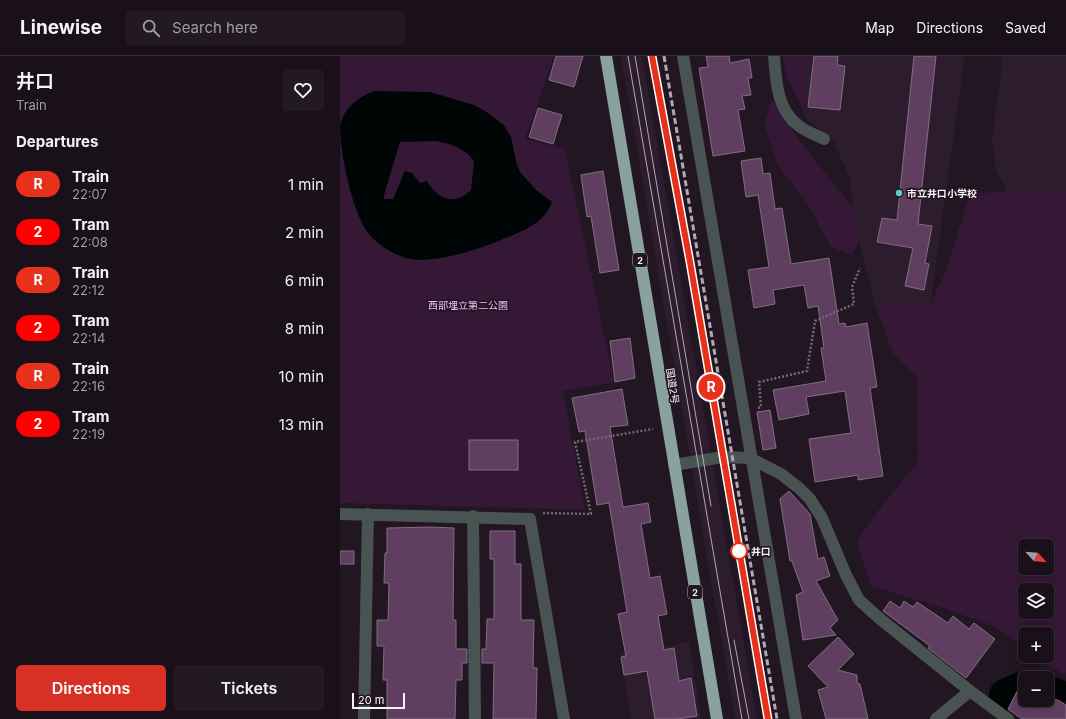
<!DOCTYPE html>
<meta charset="utf-8">
<style>
:root{--surface:#1a101a;--page:#231923;--text:#f1f3f6;--muted:#9f9da2;--line:#383039;--accent:#d93025}
body{margin:0;font-family:Inter,"Noto Sans JP",sans-serif;background:var(--page);color:var(--text);height:100vh;display:flex;flex-direction:column;font-size:15px;white-space:nowrap}
*{box-sizing:border-box;margin:0}
p{font-size:13px;color:var(--muted)}
.icon{flex:none;width:22px;height:22px;fill:none;stroke:currentColor;stroke-width:2;stroke-linecap:round;stroke-linejoin:round}
.map{position:relative;flex:1;overflow:hidden}
.sheet{display:flex;flex-direction:column;background:var(--surface);width:340px}
.sheet>*{flex:none}
.badge{padding:0 8px;border-radius:13px;font-size:14px;line-height:26px}
.needle{width:26px;rotate:116deg}
.controls{position:absolute;left:678px;top:483px;display:grid;gap:8px}
.controls a{display:grid;place-items:center;width:36px;height:36px;border-radius:6px;background:var(--surface);box-shadow:0 2px 10px #0003,0 0 0 1px var(--line);font-size:20px}
.scale{position:absolute;left:12px;bottom:10px;width:53px;box-sizing:border-box;padding-left:4px;border:2px solid #f9f0f9;border-top:0;font-size:11px;line-height:14px;white-space:nowrap;color:#f9f0f9;-webkit-text-stroke:3px #221622;paint-order:stroke}
.map>.badge{position:absolute;translate:-50% -50%;box-shadow:0 0 0 2px #fff}
h2{padding:0 16px;font-size:15px;line-height:36px}
.round{display:grid;place-items:center;flex:none;width:42px;height:42px;border-radius:6px;background:var(--page)}
.overview{display:flex;align-items:center;justify-content:space-between;height:68px;padding:0 16px}
h1{font-size:19px;font-weight:600;line-height:30px}
.primary-button{display:flex;gap:8px;margin-top:auto;padding:8px 16px}
.primary-button a{flex:1;height:46px;border-radius:6px;background:var(--accent);color:#fff;font-size:16px;font-weight:600;line-height:46px;text-align:center}
.primary-button a+a{background:var(--page);color:var(--text)}
ul{padding:0;list-style:none}
li{display:flex;align-items:center;gap:12px;height:48px;padding:0 16px}
li div{flex:1}
li b{display:block;font-size:15px}
li em{font-style:normal}
li .badge{min-width:44px;font-weight:700;text-align:center}
header{display:flex;align-items:center;gap:24px;box-sizing:border-box;height:56px;padding:0 20px;background:var(--surface);border-bottom:1px solid var(--line)}
header strong{font-size:19px}
nav{display:flex;gap:22px;margin-inline-start:auto;font-size:14px}
.search{width:280px;height:36px;background:var(--page);display:flex;align-items:center;gap:10px;box-sizing:border-box;padding:0 14px;border-radius:6px;color:var(--muted);font-size:15px}
main{display:flex;flex:1;min-height:0}
.map>svg:first-child{display:block}
.built{fill:#2d1c2d}
.green{fill:#351835;fill-rule:evenodd}
.water{fill:#000605;fill-rule:evenodd}
.lines{fill:none;stroke-linecap:round;stroke-linejoin:round}
.river{stroke:#000605;stroke-width:32}
.building{fill:#603e60;stroke:#7f707e}
.path{stroke:#736873;stroke-width:2.5;stroke-dasharray:2 2;stroke-linecap:butt}
.minor{stroke:#495351;stroke-width:12}
.highway{stroke:#89a29e;stroke-width:12}
.tram{stroke:#b2a8b2;stroke-width:1}
.rail{stroke:#b2a8b2;stroke-width:3;stroke-dasharray:6 3;stroke-linecap:butt}
.line-casing{stroke:#fff;stroke-width:9}
.line{stroke:#e7311b;stroke-width:6}
.poi-dot{fill:#58cebf;stroke:#221622;stroke-width:1.5}
.stop-dot{fill:#fff;stroke:#e7311b;stroke-width:2}
.labels{text-anchor:middle;dominant-baseline:central;stroke-width:3.5;stroke-linejoin:round;paint-order:stroke}
.shield{fill:#221622;stroke:#b8afb8;stroke-width:1}
.shield-label{font-size:9px;font-weight:bold;fill:#f9f0f9}
.poi-label{font-size:10px;font-weight:bold;fill:#f9f0f9;stroke:#221622;text-anchor:start}
.park-label{font-size:10px;fill:#f8bdf7;stroke:#221622}
.street-label{font-size:10px;fill:#f9f0f9;stroke:#221622}
.stop-label{font-size:10px;font-weight:bold;fill:#f9f0f9;stroke:#221622;text-anchor:start}
</style>
<header>
<strong>Linewise</strong>
<div class="search"><svg class="icon" aria-label="search" viewBox="0 0 24 24"><circle cx="10" cy="10" r="6"/><path d="M15 15l6 6"/></svg>Search here</div>
<nav><a>Map</a><a>Directions</a><a>Saved</a></nav>
</header>
<main>
<section class="sheet">
<div class="overview"><div><h1>井口</h1><p>Train</p></div><a class="round"><svg class="icon" aria-label="heart" viewBox="0 0 24 24"><path d="M12 20l-8-8c-3-5 5-10 8-4 3-6 11-1 8 4z"/></svg></a></div>
<h2>Departures</h2>
<ul>
<li><span class="badge" style="background:#e7311b;color:#fff">R</span><div><b>Train</b><p>22:07</p></div><em>1 min</em></li>
<li><span class="badge" style="background:#f00;color:#fff">2</span><div><b>Tram</b><p>22:08</p></div><em>2 min</em></li>
<li><span class="badge" style="background:#e7311b;color:#fff">R</span><div><b>Train</b><p>22:12</p></div><em>6 min</em></li>
<li><span class="badge" style="background:#f00;color:#fff">2</span><div><b>Tram</b><p>22:14</p></div><em>8 min</em></li>
<li><span class="badge" style="background:#e7311b;color:#fff">R</span><div><b>Train</b><p>22:16</p></div><em>10 min</em></li>
<li><span class="badge" style="background:#f00;color:#fff">2</span><div><b>Tram</b><p>22:19</p></div><em>13 min</em></li>
</ul>
<div class="primary-button"><a>Directions</a><a>Tickets</a></div>
</section>
<div class="map">
<svg width="726" height="663" viewBox="0 0 726 663">
<rect width="100%" height="100%" fill="#221622"/>
<g class="built">
<path d="M 281,0 L 302,0 L 417,663 L 395,663 Z"/>
<path d="M 468,0 L 625,0 L 590,249 L 561,246 L 535,248 L 519,186 L 513,152 L 510,122 L 494,86 L 466,63 L 463,54 Z"/>
<path d="M 661,0 L 726,0 L 726,134 L 667,135 L 656,114 L 652,84 L 661,16 Z"/>
<path d="M 349,586 L 361,663 L 291,663 L 280,598 Z"/>
</g>
<g class="green">
<path d="M 0,0 L 214,0 L 185,83 L 225,93 L 274,326 L 223,335 L 245,454 L 0,447 Z"/>
<path d="M 443,0 L 468,0 L 463,54 L 447,22 Z"/>
<path d="M 432,43 L 462,88 L 513,152 L 519,186 L 511,199 L 491,191 L 467,147 L 438,109 L 424,68 Z"/>
<path d="M 726,134 L 726,617 L 711,613 L 694,600 L 707,600 L 707,578 L 685,578 L 685,593 L 655,570 L 597,550 L 531,530 L 517,485 L 543,448 L 578,406 L 577,322 L 553,297 L 535,248 L 561,246 L 590,249 L 605,217 L 630,138 L 667,135 ZM 685,490 L 707,490 L 707,512 L 685,512 ZM 685,534 L 707,534 L 707,556 L 685,556 Z"/>
</g>
<path class="water" d="M 34,35 L 90,36 L 134,49 L 145,55 L 164,69 L 171,81 L 177,109 L 180,116 L 196,134 L 212,146 C 205,168 180,176 161,184 C 136,194 92,209 66,202 C 52,198 37,188 28,177 C 12,155 0,98 0,70 C 4,52 18,41 34,35 ZM 96,85 C 111,88 125,92 134,105 L 131,134 C 113,151 98,143 87,125 L 80,127 L 72,117 L 65,115 L 53,143 L 44,143 L 44,139 L 60,86 Z"/>
<g class="lines">
<g class="river">
<path d="M 707,635 L 726,642"/>
<path d="M 665,639 L 685,630"/>
</g>
</g>
<g class="building">
<path d="M 216,0 L 243,0 L 234,31 L 209,24 Z"/>
<path d="M 366,0 L 389,0 L 390,7 L 409,3 L 412,22 L 408,22 L 411,39 L 402,40 L 405,53 L 398,54 L 405,95 L 373,100 L 359,12 L 368,11 Z"/>
<path d="M 474,0 L 498,0 L 497,9 L 505,10 L 500,54 L 468,51 Z"/>
<path d="M 574,0 L 596,0 L 578,168 L 592,170 L 585,207 L 589,208 L 584,234 L 565,230 L 573,192 L 537,186 L 542,162 L 557,164 Z"/>
<path d="M 198,52 L 222,59 L 213,88 L 189,81 Z"/>
<path d="M 421,102 L 423,118 L 430,117 L 435,153 L 442,152 L 451,208 L 489,202 L 499,268 L 505,267 L 506,271 L 527,267 L 537,331 L 530,332 L 543,420 L 518,424 L 518,419 L 475,426 L 469,383 L 511,377 L 505,335 L 466,341 L 469,358 L 439,364 L 433,334 L 486,325 L 481,292 L 484,292 L 478,250 L 468,252 L 464,229 L 433,234 L 435,248 L 414,252 L 408,214 L 429,211 L 418,139 L 406,141 L 401,105 Z"/>
<path d="M 263,115 L 279,214 L 260,217 L 251,160 L 247,161 L 241,119 Z"/>
<path d="M 290,282 L 295,322 L 275,326 L 270,285 Z"/>
<path d="M 282,333 L 288,369 L 270,371 L 283,451 L 308,447 L 311,466 L 301,468 L 310,522 L 320,520 L 327,558 L 318,560 L 324,594 L 334,592 L 339,625 L 351,622 L 357,660 L 337,663 L 315,663 L 307,615 L 284,619 L 281,601 L 286,600 L 278,558 L 287,556 L 269,447 L 257,449 L 245,375 L 239,376 L 232,342 Z"/>
<path d="M 430,354 L 436,392 L 423,394 L 417,356 Z"/>
<rect x="129" y="384" width="49" height="30"/>
<path d="M 449,435 L 470,458 L 478,503 L 484,501 L 490,520 L 476,525 L 498,564 L 490,572 L 496,579 L 463,584 L 456,539 L 463,536 L 452,505 L 450,505 L 440,443 Z"/>
<path d="M 91,471 L 114,472 L 113,564 L 116,564 L 116,593 L 127,593 L 127,607 L 122,607 L 122,624 L 116,624 L 115,663 L 47,663 L 47,624 L 43,624 L 44,590 L 37,590 L 37,564 L 48,564 L 49,527 L 44,527 L 45,497 L 47,497 L 47,472 Z"/>
<path d="M 150,475 L 175,475 L 175,508 L 181,508 L 181,564 L 194,564 L 193,612 L 197,612 L 196,663 L 153,663 L 154,607 L 142,607 L 142,593 L 146,593 L 147,563 L 154,563 L 154,503 L 150,503 Z"/>
<rect x="0" y="495" width="14" height="13"/>
<path d="M 550,545 L 560,552 L 564,545 L 573,551 L 577,546 L 608,567 L 613,560 L 629,573 L 634,567 L 655,583 L 626,622 L 588,592 L 590,590 L 543,555 Z"/>
<path d="M 498,581 L 514,598 L 498,614 L 517,619 L 517,627 L 520,628 L 528,663 L 486,663 L 478,634 L 488,631 L 468,610 Z"/>
<path d="M 685,620 L 685,644 L 718,644 L 726,649 L 726,663 L 682,663 L 668,653 Z"/>
</g>
<g class="lines">
<g class="path">
<path d="M 418,352 L 421,351 L 419,326 L 467,315 L 475,265 L 514,248 L 512,231 L 520,212"/>
<path d="M 203,457 L 251,458 L 235,386 L 313,373"/>
</g>
<g class="minor">
<path d="M 343,0 L 456,663"/>
<path d="M 434,0 C 436,26 437,54 459,70 C 467,76 476,79 484,83"/>
<path d="M 334,409 L 383,401 L 410,402 L 441,418 L 459,432 L 470,443 L 482,462 L 506,519 L 519,544 L 539,562 L 630,635 L 668,663"/>
<path d="M 0,458 L 190,463 L 224,663"/>
<path d="M 133,460 L 135,663"/>
<path d="M 24,663 L 28,458"/>
<path d="M 596,663 L 630,635"/>
</g>
<path class="highway" d="M 266,0 L 377,663"/>
<g class="tram">
<path d="M 288,0 L 402,663"/>
<path d="M 295,0 L 371,450"/>
<path d="M 394,584 L 409,663"/>
</g>
<g class="rail">
<path d="M 312,0 L 350,206 L 428,663"/>
<path d="M 324,0 L 437,663"/>
</g>
</g>
<g class="lines">
<g class="line-casing">
<path id="line" d="M 312,0 L 350,206 L 428,663"/>
</g>
<use href="#line" class="line"/>
</g>
<circle class="poi-dot" cx="559" cy="137" r="4"/>
<circle class="stop-dot" cx="399" cy="495" r="8"/>
<g class="labels">
<g class="shield">
<rect x="293" y="197" width="14" height="14" rx="3"/>
<rect x="348" y="529" width="14" height="14" rx="3"/>
</g>
<g class="shield-label">
<text x="300" y="204">2</text>
<text x="355" y="536">2</text>
</g>
<g class="poi-label">
<text x="567" y="137">市立井口小学校</text>
</g>
<g class="park-label">
<text x="128" y="249">西部埋立第二公園</text>
</g>
<g class="street-label">
<text transform="translate(333 330) rotate(81)">国道2号</text>
</g>
<g class="stop-label">
<text x="411" y="495">井口</text>
</g>
</g>
</svg>
<div class="controls">
<a><svg class="needle" viewBox="-14 -14 28 28"><path d="M0-13l5 13h-10z" fill="#e53935"/><path d="M0 13l5-13h-10z" fill="#9f9da2"/></svg></a>
<a><svg class="icon" aria-label="layers" viewBox="0 0 24 24"><path d="M12 4l9 5-9 5-9-5zM3 14l9 5 9-5"/></svg></a>
<a>+</a>
<a>−</a>
</div>
<div class="scale">20 m</div>
<b class="badge" style="left:371px;top:331px;background:#e7311b;color:#fff">R</b>
</div>
</main>
